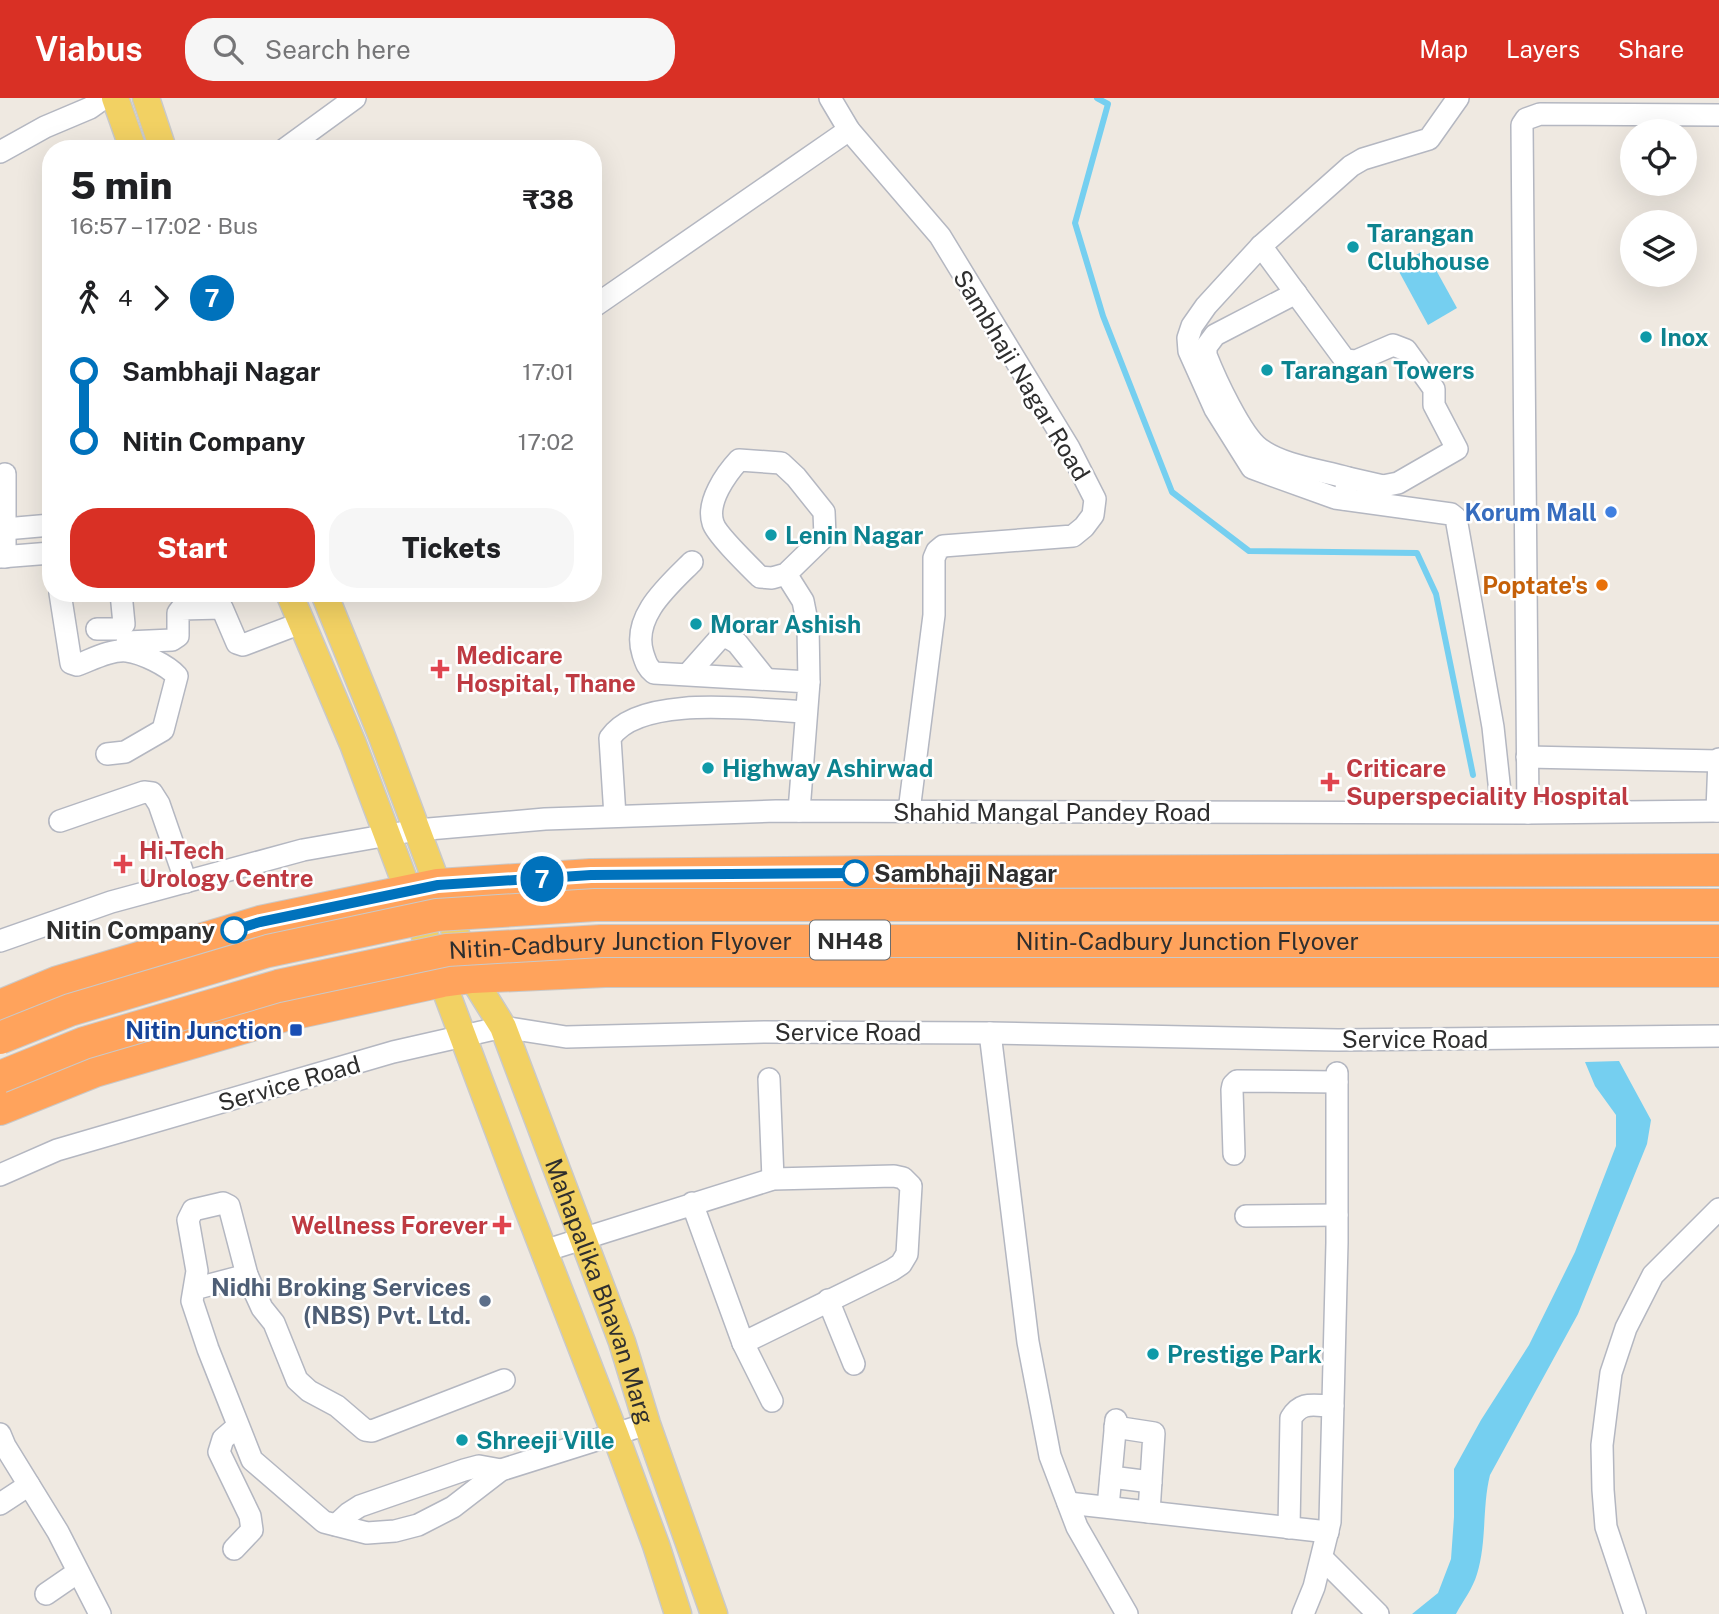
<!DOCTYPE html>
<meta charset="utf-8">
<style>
:root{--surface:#fff;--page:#f6f6f6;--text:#202124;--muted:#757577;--accent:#d93025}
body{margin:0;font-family:"Public Sans",sans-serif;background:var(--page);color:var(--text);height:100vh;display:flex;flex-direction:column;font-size:26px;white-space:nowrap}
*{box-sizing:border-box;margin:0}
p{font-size:23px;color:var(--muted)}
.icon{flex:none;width:38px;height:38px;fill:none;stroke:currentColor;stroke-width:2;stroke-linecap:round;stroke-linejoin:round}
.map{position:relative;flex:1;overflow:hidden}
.side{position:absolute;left:42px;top:42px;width:560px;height:462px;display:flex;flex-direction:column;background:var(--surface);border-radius:28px;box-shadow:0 7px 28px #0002}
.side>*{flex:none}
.badge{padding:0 14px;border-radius:23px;font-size:24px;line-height:46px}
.buttons{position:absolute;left:1620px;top:21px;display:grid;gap:14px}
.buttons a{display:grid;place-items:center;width:77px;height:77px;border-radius:50%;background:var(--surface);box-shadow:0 7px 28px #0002;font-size:35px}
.map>.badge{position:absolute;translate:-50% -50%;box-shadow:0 0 0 4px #fff}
.legs{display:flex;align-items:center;gap:10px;height:77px;padding:0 28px;font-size:23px}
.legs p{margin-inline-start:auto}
.headline{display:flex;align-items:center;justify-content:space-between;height:119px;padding:0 28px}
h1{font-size:38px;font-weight:800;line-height:52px}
.primary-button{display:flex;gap:14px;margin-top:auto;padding:14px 28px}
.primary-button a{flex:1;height:80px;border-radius:28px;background:var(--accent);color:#fff;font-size:28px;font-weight:800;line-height:80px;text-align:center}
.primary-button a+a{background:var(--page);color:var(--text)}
ul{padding:0 28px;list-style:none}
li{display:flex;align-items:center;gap:24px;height:70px;font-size:26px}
li i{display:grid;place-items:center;width:10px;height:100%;margin:0 9px;background:currentColor}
li i::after{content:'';width:18px;height:18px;margin:-9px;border:5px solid;border-radius:50%;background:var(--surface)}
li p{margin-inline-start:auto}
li:first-child i{background:linear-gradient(#0000 50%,currentColor 0)}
li:last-child i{background:linear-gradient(currentColor 50%,#0000 0)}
header{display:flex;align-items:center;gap:42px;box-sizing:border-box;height:98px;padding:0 35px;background:var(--accent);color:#fff}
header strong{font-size:33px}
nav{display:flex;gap:38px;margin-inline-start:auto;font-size:24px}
.search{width:490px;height:63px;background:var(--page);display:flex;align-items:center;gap:18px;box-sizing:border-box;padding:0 24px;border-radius:28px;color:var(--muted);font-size:26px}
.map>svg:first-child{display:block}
.water{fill:#75cff0}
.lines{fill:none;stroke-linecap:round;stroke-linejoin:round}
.stream{stroke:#75cff0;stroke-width:6}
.minor-casing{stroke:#b4b7c1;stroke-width:24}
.major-casing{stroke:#c9c9c9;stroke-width:29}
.highway-casing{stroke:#c9c9c9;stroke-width:34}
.minor{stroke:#fff;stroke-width:21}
.major{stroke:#f2d163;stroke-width:26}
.highway{stroke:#ffa35c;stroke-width:32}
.highway-bridge-casing{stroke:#c9c9c9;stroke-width:34;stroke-linecap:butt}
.highway-bridge{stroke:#ffa35c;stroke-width:32}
.line-1-casing{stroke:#fff;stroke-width:16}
.line-1{stroke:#0072bc;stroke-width:10}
.culture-dot{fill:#0f9aa8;stroke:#fff;stroke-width:2.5}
.shop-dot{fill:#3f7fe0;stroke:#fff;stroke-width:2.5}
.food-dot{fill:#e8710a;stroke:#fff;stroke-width:2.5}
.health-dot{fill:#e0444e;stroke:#fff;stroke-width:2.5}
.stop-1-dot{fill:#fff;stroke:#0072bc;stroke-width:3.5}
.transit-dot{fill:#1a4fb4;stroke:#fff;stroke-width:2.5}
.service-dot{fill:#5c6f8a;stroke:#fff;stroke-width:2.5}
.labels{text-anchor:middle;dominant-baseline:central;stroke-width:5;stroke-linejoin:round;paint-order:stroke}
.shield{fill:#fff;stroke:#6d6d6d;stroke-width:2}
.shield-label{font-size:23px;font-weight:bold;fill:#2e2e2e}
.culture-label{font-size:24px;font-weight:bold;fill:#0d838f;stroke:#fff;text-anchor:start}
.street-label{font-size:24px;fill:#2e2e2e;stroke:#fff}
.shop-label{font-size:24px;font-weight:bold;fill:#366cbe;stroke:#fff;text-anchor:end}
.food-label{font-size:24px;font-weight:bold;fill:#c56008;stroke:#fff;text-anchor:end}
.health-label{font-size:24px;font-weight:bold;fill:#be3a42;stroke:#fff;text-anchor:start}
.stop-label{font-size:24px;font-weight:bold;fill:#2e2e2e;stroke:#fff;text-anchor:start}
.transit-label{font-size:24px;font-weight:bold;fill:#164399;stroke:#fff;text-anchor:end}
.service-label{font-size:24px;font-weight:bold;fill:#4e5e75;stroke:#fff;text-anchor:end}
</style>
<header>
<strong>Viabus</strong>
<div class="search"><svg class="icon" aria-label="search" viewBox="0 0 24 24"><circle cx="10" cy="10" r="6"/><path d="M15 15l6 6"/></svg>Search here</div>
<nav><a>Map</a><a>Layers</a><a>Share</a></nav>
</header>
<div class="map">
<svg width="1719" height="1516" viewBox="0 0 1719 1516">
<rect width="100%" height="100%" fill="#efe9e1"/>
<g class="water">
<path d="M 1425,152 L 1457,210 L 1428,227 L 1396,168 Z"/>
<path d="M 1619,963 L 1651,1022 L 1647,1046 L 1578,1216 L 1490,1377 C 1482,1409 1487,1444 1477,1476 C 1473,1490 1463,1503 1456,1516 L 1412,1516 L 1438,1495 L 1451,1461 L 1454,1419 L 1454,1371 L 1481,1322 L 1529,1247 L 1575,1154 L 1616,1048 L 1616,1017 L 1595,988 L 1585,964 Z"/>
</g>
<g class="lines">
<path class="stream" d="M 1097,0 L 1108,6 L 1075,125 L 1103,218 L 1172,394 L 1249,453 L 1417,455 L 1436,496 L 1473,677"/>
<g class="minor-casing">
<g id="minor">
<path d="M 830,0 L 849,32 L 940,138 L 1069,350 L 1095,401 L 1093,417 L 1084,429 L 1073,438 L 943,448 L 937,453 L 934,460 L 934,517 L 909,713"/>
<path d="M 1458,0 L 1429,41 L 1363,61 L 1351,68 L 1261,148 L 1206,208 L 1192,228 L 1188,240 L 1189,253 L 1215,311 L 1252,370 L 1335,400 L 1451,416 L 1456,420 L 1493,629 L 1502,713"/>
<path d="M 285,51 L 355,0"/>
<path d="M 0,54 L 45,29 L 90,10 L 104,0"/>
<path d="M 1261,148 L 1345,262 L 1356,263 L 1393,247 L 1406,252 L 1434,291 L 1434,307 L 1457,351 L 1398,385 L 1383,388 L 1348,380 L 1344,401"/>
<path d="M 1296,195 L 1215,237 L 1206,249 L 1206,257 C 1215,280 1241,337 1260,351 C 1284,368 1320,372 1348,380"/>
<path d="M 593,209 L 849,32"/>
<path d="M 5,376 L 5,459"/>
<path d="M 5,431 L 51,427"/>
<path d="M 0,459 L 51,455"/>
<path d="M 692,464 C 668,488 631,519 643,556 C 646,565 647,569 654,575 L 809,584 L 799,713"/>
<path d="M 786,476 L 825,438 L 824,414 L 796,379 L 781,365 L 739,362 C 726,376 706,404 713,425 C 716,436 750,469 760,479 L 772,480 L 786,476 L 803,503 L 808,528 L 809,584"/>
<path d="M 60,495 L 71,565 L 77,567 C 91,562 111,551 127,553 C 142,555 167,567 177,578 L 163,632 L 125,654 L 107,656"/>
<path d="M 97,531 L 117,531 L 124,526 L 121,495"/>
<path d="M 127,544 L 172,542 L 178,538 L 178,515 L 181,511 L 222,510 L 237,545 L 243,547 L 301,525"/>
<path d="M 688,576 L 719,541 L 727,539 L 737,545 L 765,580"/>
<path d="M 1527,659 L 1719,663"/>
<path d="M 1717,713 L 1719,661"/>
<path d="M 1528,715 L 1522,27 L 1526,21 L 1540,16 L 1719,17"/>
<path d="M 615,718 L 610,640 C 640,595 757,612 806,614"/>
<path d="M 60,723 L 144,694 L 152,695 L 159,706 L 186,784"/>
<path d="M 0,843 L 111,804 L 303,752 L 417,732 L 545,721 L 776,713 L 1528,715 L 1719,713"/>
<path d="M 990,935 L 1028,1244 L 1050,1358 L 1077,1429 L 1127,1516"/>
<path d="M 769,981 L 773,1081"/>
<path d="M 1234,1056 L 1232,992 L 1233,987 L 1237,983 L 1337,984"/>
<path d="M 0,1077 L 57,1052 L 393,954 L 503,929 L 566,939 L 765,934 L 990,935 L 1338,942 L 1719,938"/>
<path d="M 1246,1118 L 1337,1117"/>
<path d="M 544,1153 L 773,1081 L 894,1078 L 903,1080 L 911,1088 L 907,1156 L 901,1166 L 892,1172 L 743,1245 L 692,1105"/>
<path d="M 247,1177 L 262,1210 L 274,1225 L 297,1282 L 309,1293 L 337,1308 L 365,1332 L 372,1333 L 504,1282"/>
<path d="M 194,1191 L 247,1177 L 229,1108 L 223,1105 L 193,1112 L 188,1122 L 197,1173 L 192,1203 L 208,1251 L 252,1362 L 324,1424 L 367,1435 L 395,1433 L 418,1427 L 453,1409 L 501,1372 L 647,1326"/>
<path d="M 828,1202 L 854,1266"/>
<path d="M 743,1245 L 772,1303"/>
<path d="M 1115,1329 L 1154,1335 L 1149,1414"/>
<path d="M 0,1336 L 5,1348 L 58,1434 L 100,1516"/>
<path d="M 1111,1379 L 1151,1384"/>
<path d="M 1068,1405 L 1328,1434"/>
<path d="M 0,1406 L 29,1387"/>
<path d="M 1108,1409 L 1116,1322"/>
<path d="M 336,1427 L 349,1415 L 360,1408 L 464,1372 L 479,1368 L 501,1372"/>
<path d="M 1289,1430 L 1291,1320 C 1302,1302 1314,1308 1333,1308"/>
<path d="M 234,1451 L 252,1432 L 250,1418 L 219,1354 L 223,1341 L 238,1328"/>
<path d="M 1322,1460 L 1378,1516"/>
<path d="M 46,1496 L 78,1474"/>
<path d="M 1303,1516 L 1314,1489 L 1330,1424 L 1337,1145 L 1337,975"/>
<path d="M 1635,1516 L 1606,1429 L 1603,1392 L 1602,1347 L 1611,1275 L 1626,1230 L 1653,1177 L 1719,1111"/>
</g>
</g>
<g class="major-casing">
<g id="major">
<path d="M 115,0 L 133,51"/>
<path d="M 146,0 L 163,51"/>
<path d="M 289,495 L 353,646 L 525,1104 L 615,1336 L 656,1447 L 678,1516"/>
<path id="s1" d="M 324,495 L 381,636 L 472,879 L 503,929 L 622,1244 L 647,1326 L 714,1516"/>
</g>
</g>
<g class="highway-casing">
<g id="highway">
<path d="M 0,908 L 58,884 L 260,824 L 438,787 L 591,777 L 880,774 L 1719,772"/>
<path d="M 0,1011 L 95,973 L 286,917 L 442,883 L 472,879 L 605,873 L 1719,873"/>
</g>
</g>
<use href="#minor" class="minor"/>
<use href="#major" class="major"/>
<use href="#highway" class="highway"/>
<g class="highway-bridge-casing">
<g id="highway-bridge">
<path d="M 0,940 L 70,912 L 268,853 L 437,817 L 595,807 L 1719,807"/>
<path id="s2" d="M 0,979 L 84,945 L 278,888 L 447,852 L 601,843 L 1719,843"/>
</g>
</g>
<use href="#highway-bridge" class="highway-bridge"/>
</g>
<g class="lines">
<g class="line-1-casing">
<path id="line-1" d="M 234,832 L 260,824 L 438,787 L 591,777 L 855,775"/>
</g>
<use href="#line-1" class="line-1"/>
</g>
<g class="culture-dot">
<circle cx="1353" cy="149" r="7"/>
<circle cx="1646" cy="239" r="7"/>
<circle cx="1267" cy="272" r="7"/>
<circle cx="771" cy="437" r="7"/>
<circle cx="696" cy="526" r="7"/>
<circle cx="708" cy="670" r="7"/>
<circle cx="1153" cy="1256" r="7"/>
<circle cx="462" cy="1342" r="7"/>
</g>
<circle class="shop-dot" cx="1611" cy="414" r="7"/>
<circle class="food-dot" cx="1602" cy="487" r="7"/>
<g class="health-dot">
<path d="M436.5 560.5h7v7h7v7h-7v7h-7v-7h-7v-7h7z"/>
<path d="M1326.5 673.5h7v7h7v7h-7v7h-7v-7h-7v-7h7z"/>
<path d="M119.5 755.5h7v7h7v7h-7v7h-7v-7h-7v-7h7z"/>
<path d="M498.5 1116.5h7v7h7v7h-7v7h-7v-7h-7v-7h7z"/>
</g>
<g class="stop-1-dot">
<circle cx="855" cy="775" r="12"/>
<circle cx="234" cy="832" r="12"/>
</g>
<rect class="transit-dot" x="289" y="925" width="14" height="14" rx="3.5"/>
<circle class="service-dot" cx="485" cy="1203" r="7"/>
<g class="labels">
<rect class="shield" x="810" y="822.5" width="80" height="39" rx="5"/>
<g class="shield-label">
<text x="850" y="842">NH48</text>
</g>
<g class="culture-label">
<text x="1367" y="135">Tarangan<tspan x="1367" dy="28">Clubhouse</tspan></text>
<text x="1660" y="239">Inox</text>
<text x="1281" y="272">Tarangan Towers</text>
<text x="785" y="437">Lenin Nagar</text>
<text x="710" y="526">Morar Ashish</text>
<text x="722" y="670">Highway Ashirwad</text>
<text x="1167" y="1256">Prestige Park</text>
<text x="476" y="1342">Shreeji Ville</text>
</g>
<g class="street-label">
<text transform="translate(1022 277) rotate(59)">Sambhaji Nagar Road</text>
<text x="1052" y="714">Shahid Mangal Pandey Road</text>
<text stroke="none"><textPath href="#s2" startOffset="1206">Nitin-Cadbury Junction Flyover</textPath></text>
<text stroke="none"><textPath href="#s2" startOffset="639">Nitin-Cadbury Junction Flyover</textPath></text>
<text x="848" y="934">Service Road</text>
<text x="1415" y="941">Service Road</text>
<text transform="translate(289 985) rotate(-16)">Service Road</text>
<text stroke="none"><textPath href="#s1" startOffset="752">Mahapalika Bhavan Marg</textPath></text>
</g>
<g class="shop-label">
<text x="1597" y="414">Korum Mall</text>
</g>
<g class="food-label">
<text x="1588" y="487">Poptate's</text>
</g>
<g class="health-label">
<text x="456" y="557">Medicare<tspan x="456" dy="28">Hospital, Thane</tspan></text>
<text x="1346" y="670">Criticare<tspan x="1346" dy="28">Superspeciality Hospital</tspan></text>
<text x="139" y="752">Hi-Tech<tspan x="139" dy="28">Urology Centre</tspan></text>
<text x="488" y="1127" text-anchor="end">Wellness Forever</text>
</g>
<g class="stop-label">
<text x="874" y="775">Sambhaji Nagar</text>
<text x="215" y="832" text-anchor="end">Nitin Company</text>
</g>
<g class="transit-label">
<text x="282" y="932">Nitin Junction</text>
</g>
<g class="service-label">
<text x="471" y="1189">Nidhi Broking Services<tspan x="471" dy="28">(NBS) Pvt. Ltd.</tspan></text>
</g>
</g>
</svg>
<div class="buttons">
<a><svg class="icon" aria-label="locate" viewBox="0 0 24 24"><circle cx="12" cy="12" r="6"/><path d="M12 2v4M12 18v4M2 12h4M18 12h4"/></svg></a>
<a><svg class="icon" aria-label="layers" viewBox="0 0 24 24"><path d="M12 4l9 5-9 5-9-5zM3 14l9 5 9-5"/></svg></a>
</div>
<b class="badge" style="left:542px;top:781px;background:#0072bc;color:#fff">7</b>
<section class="side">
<div class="headline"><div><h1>5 min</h1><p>16:57 – 17:02 · Bus</p></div><b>₹38</b></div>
<div class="legs"><svg class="icon" aria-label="walk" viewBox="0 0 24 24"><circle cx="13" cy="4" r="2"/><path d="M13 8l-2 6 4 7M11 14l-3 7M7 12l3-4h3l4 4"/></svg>4<svg class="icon" aria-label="forward" viewBox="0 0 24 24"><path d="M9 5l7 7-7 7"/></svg><b class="badge" style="background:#0072bc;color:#fff">7</b></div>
<ul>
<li><i style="color:#0072bc"></i><b>Sambhaji Nagar</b><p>17:01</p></li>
<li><i style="color:#0072bc"></i><b>Nitin Company</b><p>17:02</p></li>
</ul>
<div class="primary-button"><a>Start</a><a>Tickets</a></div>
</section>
</div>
